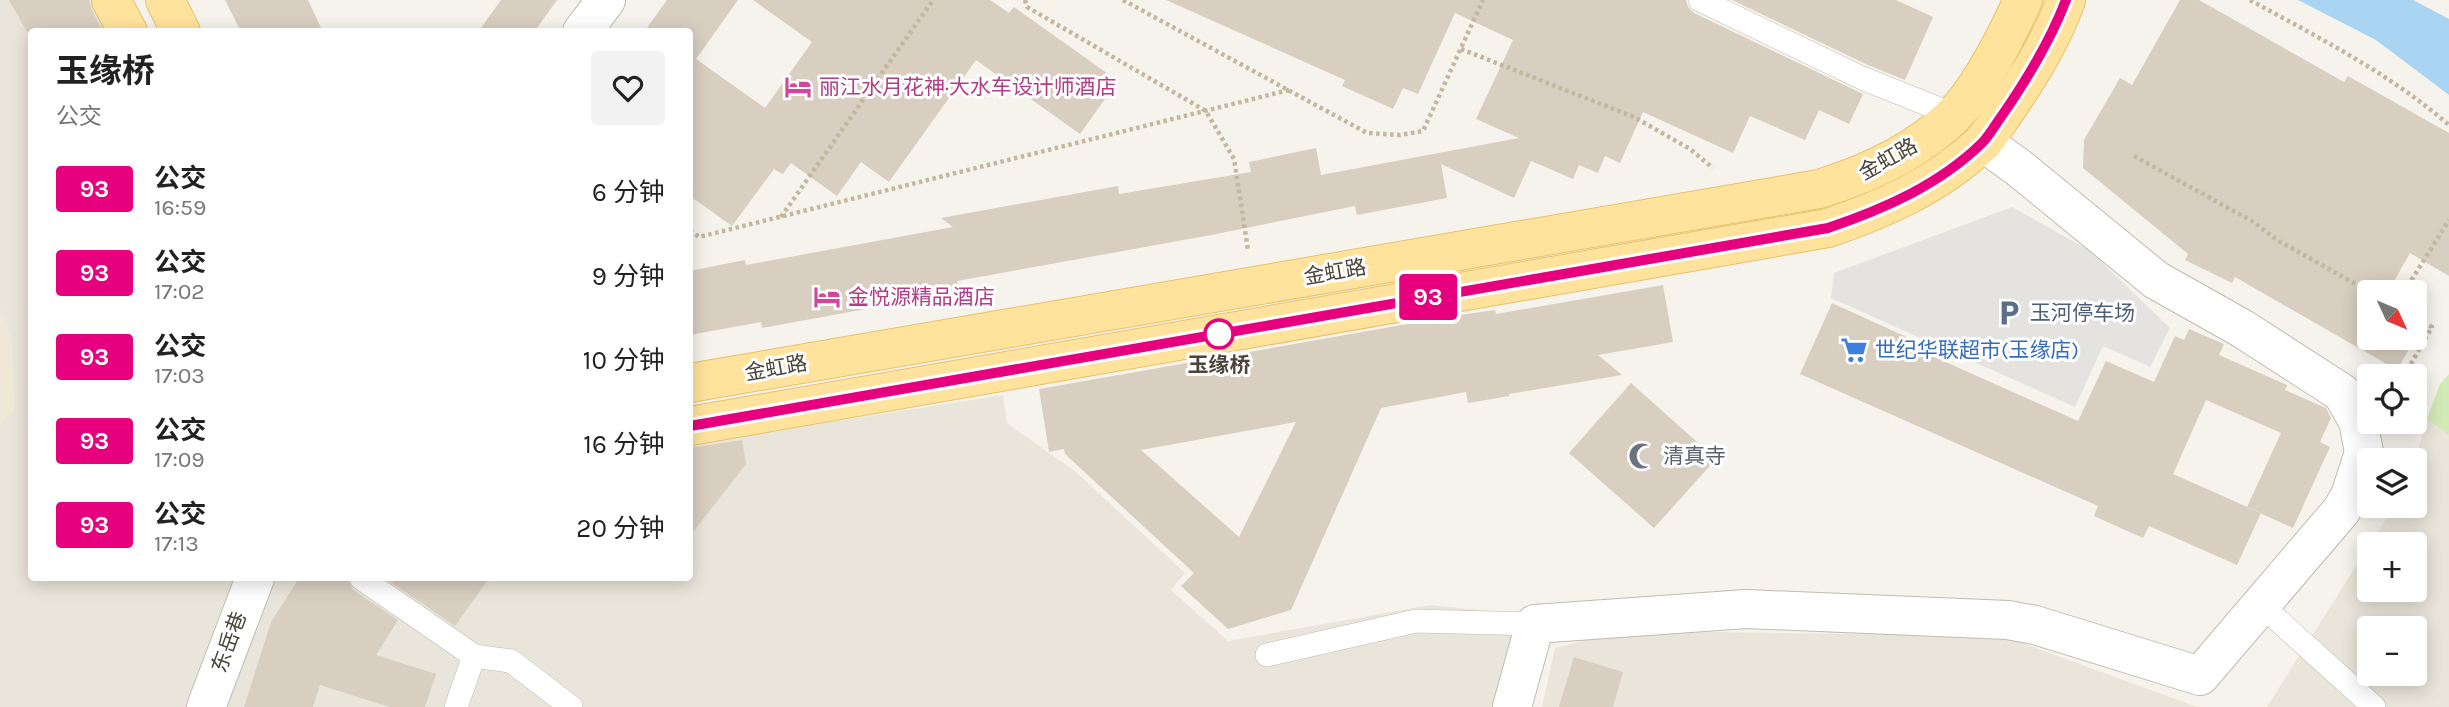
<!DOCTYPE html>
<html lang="zh">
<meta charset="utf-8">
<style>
:root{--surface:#fff;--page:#f2f2f2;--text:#222;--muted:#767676}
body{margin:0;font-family:Karla,"Noto Sans SC",sans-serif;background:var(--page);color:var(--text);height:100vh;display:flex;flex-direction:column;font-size:26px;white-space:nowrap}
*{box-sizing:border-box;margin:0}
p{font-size:23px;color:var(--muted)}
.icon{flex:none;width:38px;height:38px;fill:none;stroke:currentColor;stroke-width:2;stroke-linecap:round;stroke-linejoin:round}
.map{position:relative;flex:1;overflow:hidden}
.details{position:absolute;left:28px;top:28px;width:665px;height:553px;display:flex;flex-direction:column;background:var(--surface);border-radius:7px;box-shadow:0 4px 18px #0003}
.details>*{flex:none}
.badge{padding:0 14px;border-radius:5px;font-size:24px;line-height:46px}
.needle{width:46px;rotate:134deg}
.buttons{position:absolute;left:2357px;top:280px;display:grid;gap:14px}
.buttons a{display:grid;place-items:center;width:70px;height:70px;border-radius:7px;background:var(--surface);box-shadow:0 4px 18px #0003;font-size:35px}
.map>.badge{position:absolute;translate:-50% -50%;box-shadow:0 0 0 4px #fff}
.round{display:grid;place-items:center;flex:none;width:74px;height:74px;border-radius:7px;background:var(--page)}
.head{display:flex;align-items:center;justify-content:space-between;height:119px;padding:0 28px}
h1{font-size:33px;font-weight:700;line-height:52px}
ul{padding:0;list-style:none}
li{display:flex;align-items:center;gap:21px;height:84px;padding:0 28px}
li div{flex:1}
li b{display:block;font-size:26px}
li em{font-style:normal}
li .badge{min-width:77px;font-weight:700;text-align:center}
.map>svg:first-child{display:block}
.residential{fill:#eae5da;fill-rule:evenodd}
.education{fill:#efe8d6}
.green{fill:#d2eab5}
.parking{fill:#e5e3e0}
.water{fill:#a9d4f2}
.building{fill:#d8cfc1;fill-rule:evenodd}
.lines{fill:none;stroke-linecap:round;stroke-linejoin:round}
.lane-casing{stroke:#c2bbae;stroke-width:24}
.street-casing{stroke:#c2bbae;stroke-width:40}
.primary-casing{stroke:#e6c16a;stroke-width:40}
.path{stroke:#c4b79f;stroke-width:4.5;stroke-dasharray:3.5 3.5;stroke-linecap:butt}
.lane{stroke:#fff;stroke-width:23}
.street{stroke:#fff;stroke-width:38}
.primary{stroke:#ffe39c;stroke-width:38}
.line-casing{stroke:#fff;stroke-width:16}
.line{stroke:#e6007e;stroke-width:10}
.stop-dot{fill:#fff;stroke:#e6007e;stroke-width:3.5}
.labels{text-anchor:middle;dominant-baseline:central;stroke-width:6;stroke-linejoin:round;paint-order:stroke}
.hotel-label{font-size:21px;fill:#b23c85;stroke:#fff;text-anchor:start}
.street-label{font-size:21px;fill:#4b4439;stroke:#fff}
.service-label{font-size:21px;fill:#4e5e75;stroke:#fff;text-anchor:start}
.shop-label{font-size:21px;fill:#366cbe;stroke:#fff;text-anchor:start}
.stop-label{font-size:21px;font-weight:bold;fill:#4b4439;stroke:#fff}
.worship-label{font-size:21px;fill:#5b616d;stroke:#fff;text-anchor:start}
</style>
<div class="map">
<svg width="2449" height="707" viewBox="0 0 2449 707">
<rect width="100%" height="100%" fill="#f6f3ec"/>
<g class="residential">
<path d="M 0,0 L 101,0 L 116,31 L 32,32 L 32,578 L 240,578 L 189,707 L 0,707 L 0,423 L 14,409 L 11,339 L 0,310 Z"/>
<path d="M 1003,395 L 1007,423 L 1076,472 L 1185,573 L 1171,590 L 1228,641 L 1431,605 L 1516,614 L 1498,707 L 223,707 L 271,578 L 690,578 L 690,444 Z"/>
<path d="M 2427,419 L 2449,435 L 2449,707 L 2267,707 L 2394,506 L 2415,506 L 2415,461 ZM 2370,544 L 2415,544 L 2415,590 L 2370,590 ZM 2370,628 L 2415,628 L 2415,674 L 2370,674 Z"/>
<path d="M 1624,631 L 2003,636 L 2197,707 L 1542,707 L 1555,648 Z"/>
</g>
<path class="education" d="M 0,310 L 11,339 L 14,409 L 0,423 Z"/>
<path class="green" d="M 2449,374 L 2449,435 L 2427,419 L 2440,384 Z"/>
<path class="parking" d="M 2012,207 L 2089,250 L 2170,328 L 2150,367 L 2103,346 L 2075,407 L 1831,298 L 1834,273 Z"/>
<path class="water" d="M 2298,0 L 2413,0 L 2449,19 L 2449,95 L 2376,40 Z"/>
<g class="building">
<path d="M 9,0 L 89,0 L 92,10 L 103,32 L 27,32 Z"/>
<path d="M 225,0 L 308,0 L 323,32 L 241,32 Z"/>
<path d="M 501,0 L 557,0 L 534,32 L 478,32 Z"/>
<path d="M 667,0 L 738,0 L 696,59 L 765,108 L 812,42 L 753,0 L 990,0 L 1009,13 L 1014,7 L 1118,81 L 1080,134 L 976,60 L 889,182 L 861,162 L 837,196 L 791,163 L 783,174 L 774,169 L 732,226 L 690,196 L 690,32 L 644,32 Z"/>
<path d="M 1166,0 L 1686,0 L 1688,7 L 1694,13 L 1863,94 L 1849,124 L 1819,110 L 1805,140 L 1750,116 L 1733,153 L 1643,112 L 1620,163 L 1605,156 L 1598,173 L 1579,165 L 1573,179 L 1531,161 L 1514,198 L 1441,164 L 1447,198 L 1357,215 L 1355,206 L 1211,235 L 957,281 L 959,292 L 762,328 L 761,322 L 690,335 L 690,271 L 745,260 L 746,265 L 953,227 L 941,218 L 1118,186 L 1119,194 L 1251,172 L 1249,162 L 1316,148 L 1321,175 L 1519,138 L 1476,119 L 1513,40 L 1455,13 L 1418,94 L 1403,88 L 1393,109 L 1342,86 L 1345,80 Z"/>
<path d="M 1732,0 L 1896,0 L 1933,17 L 1905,80 L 1868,65 Z"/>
<path d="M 2180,0 L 2199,0 L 2344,82 L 2348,76 L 2449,133 L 2449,276 L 2410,253 L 2388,292 L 2370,292 L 2370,338 L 2416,337 L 2397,370 L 2235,277 L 2232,283 L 2185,260 L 2188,254 L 2083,168 L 2084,140 L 2120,78 L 2132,85 Z"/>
<path d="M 1663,285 L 1673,342 L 1598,355 L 1622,375 L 1509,394 L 1509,396 L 1468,403 L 1466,392 L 1381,408 L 1291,610 L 1228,629 L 1181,586 L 1194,573 L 1065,454 L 1064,449 L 1049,452 L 1039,389 L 1447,317 L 1495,310 L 1496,314 ZM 1296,422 L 1239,537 L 1141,450 Z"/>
<path d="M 1832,303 L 1924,345 L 1921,351 L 2078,421 L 2106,361 L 2154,382 L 2175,336 L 2184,340 L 2189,329 L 2224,344 L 2219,355 L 2287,385 L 2285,390 L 2326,408 L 2331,418 L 2320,442 L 2330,447 L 2293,528 L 2247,507 L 2281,433 L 2206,400 L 2173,474 L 2261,513 L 2237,565 L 2149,526 L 2143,538 L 2094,516 L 2098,506 L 1800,374 Z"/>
<path d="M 1631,383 L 1716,459 L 1654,528 L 1569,453 Z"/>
<path d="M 742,440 L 746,464 L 690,536 L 690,448 Z"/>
<path d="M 299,578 L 347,578 L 353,590 L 398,620 L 376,655 L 436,674 L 425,707 L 390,707 L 320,685 L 313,707 L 244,707 L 271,622 Z"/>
<path d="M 385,578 L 489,578 L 455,626 Z"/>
<path d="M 1574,657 L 1623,672 L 1613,707 L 1559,707 Z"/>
</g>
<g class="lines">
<g class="lane-casing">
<g id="lane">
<path d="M 1700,0 L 1862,78 L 1954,115"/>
<path d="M 361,578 L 474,656 L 511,661 L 571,707"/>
<path d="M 2261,605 L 2374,707"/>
<path d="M 1267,655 L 1416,621 L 1535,624"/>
<path d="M 456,707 L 474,656"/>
</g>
</g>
<g class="street-casing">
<g id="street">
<path d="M 582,32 L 606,0"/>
<path d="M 206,707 L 255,578"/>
<path d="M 1512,707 L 1535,624 L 1746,609 L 2008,620 L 2035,625 L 2200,676 L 2341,511 L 2350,496 L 2364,452 L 2358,421 L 2342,393 L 2243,329 L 2156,280 L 2019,168 L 1983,142"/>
</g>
</g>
<g class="primary-casing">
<g id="primary">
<path d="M 111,0 L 128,32"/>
<path d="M 165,0 L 181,32"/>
<path d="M 690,383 L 1819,189 C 1868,174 1917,152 1954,115 C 1982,86 2006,37 2023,0"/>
<path d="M 690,426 L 1828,228 C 1884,209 1938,185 1982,143 C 1989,136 1995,125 2001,117 C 2026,81 2051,42 2066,0"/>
</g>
</g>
<g class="path">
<path d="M 1025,0 L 1027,7 L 1206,111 L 1234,159 L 1248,250"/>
<path d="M 1123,0 L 1367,133 L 1400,135 L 1423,131 L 1483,0"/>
<path d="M 2250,0 C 2319,38 2389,73 2449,125"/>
<path d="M 1461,49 L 1634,117 L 1690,149 L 1713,168"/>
<path d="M 2134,156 L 2252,221 L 2277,240 L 2370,292"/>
<path d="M 781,217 L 933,0"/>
<path d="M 690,230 L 699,237 L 1289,90"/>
<path d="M 2404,292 L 2449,220"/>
<path d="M 2404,376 L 2432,327 L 2415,317"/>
</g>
<use href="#lane" class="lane"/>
<use href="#street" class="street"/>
<use href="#primary" class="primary"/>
</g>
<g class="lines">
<g class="line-casing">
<path id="line" d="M 690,426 L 1828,228 C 1884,209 1939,185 1982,143 C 1989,136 1995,125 2001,117 C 2026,81 2050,42 2066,0"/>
</g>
<use href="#line" class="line"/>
</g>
<defs>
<g id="hotel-bare" transform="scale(2.1)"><path d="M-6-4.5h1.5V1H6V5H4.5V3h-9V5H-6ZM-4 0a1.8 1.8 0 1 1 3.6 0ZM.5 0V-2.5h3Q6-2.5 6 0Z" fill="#d1479c" stroke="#fff" stroke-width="2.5" paint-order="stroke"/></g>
<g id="parking-bare" transform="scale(2.1)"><path d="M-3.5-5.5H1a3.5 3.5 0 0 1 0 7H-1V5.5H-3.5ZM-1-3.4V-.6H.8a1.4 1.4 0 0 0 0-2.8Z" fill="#5c6f8a" stroke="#fff" stroke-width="2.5" paint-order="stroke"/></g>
<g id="supermarket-bare" transform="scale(2.1)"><path d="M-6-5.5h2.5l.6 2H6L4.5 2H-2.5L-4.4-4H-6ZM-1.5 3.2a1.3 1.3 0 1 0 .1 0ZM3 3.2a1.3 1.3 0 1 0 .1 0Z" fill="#3f7fe0" stroke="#fff" stroke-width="2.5" paint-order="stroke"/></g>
<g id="mosque-bare" transform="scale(2.1)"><path d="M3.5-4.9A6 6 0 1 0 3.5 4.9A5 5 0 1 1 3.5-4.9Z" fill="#6b7280" stroke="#fff" stroke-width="2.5" paint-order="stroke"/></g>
</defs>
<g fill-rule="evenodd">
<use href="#hotel-bare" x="798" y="87"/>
<use href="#hotel-bare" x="827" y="297"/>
<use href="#parking-bare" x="2009" y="313"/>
<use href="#supermarket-bare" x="1854" y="350"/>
<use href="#mosque-bare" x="1642" y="456"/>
</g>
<circle class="stop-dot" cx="1219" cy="334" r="14"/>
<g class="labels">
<g class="hotel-label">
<text x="819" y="87">丽江水月花神·大水车设计师酒店</text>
<text x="848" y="297">金悦源精品酒店</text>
</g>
<g class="street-label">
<text transform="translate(1888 159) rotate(-29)">金虹路</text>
<text transform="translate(1335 272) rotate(-10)">金虹路</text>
<text transform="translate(776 368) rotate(-10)">金虹路</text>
<text transform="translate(229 642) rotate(-70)">东岳巷</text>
</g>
<g class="service-label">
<text x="2030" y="313">玉河停车场</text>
</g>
<g class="shop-label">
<text x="1875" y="350">世纪华联超市(玉缘店)</text>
</g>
<g class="stop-label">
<text x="1219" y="365">玉缘桥</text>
</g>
<g class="worship-label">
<text x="1663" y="456">清真寺</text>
</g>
</g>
</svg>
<div class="buttons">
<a><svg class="needle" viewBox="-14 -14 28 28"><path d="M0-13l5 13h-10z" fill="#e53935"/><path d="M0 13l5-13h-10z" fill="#767676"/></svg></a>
<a><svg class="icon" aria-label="locate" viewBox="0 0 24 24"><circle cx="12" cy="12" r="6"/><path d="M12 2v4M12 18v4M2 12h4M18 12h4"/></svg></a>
<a><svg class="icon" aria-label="layers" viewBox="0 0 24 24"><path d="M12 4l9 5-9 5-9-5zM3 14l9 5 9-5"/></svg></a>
<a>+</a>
<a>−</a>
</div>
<b class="badge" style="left:1428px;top:297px;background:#e6007e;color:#fff">93</b>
<section class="details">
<div class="head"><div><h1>玉缘桥</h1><p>公交</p></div><a class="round"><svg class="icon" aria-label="heart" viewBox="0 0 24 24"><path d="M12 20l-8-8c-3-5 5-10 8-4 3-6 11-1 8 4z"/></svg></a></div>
<ul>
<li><span class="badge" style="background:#e6007e;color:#fff">93</span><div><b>公交</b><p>16:59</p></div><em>6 分钟</em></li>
<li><span class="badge" style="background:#e6007e;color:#fff">93</span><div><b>公交</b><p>17:02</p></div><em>9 分钟</em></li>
<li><span class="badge" style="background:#e6007e;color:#fff">93</span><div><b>公交</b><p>17:03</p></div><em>10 分钟</em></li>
<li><span class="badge" style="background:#e6007e;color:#fff">93</span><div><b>公交</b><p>17:09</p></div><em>16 分钟</em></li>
<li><span class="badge" style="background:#e6007e;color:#fff">93</span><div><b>公交</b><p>17:13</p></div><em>20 分钟</em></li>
</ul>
</section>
</div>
